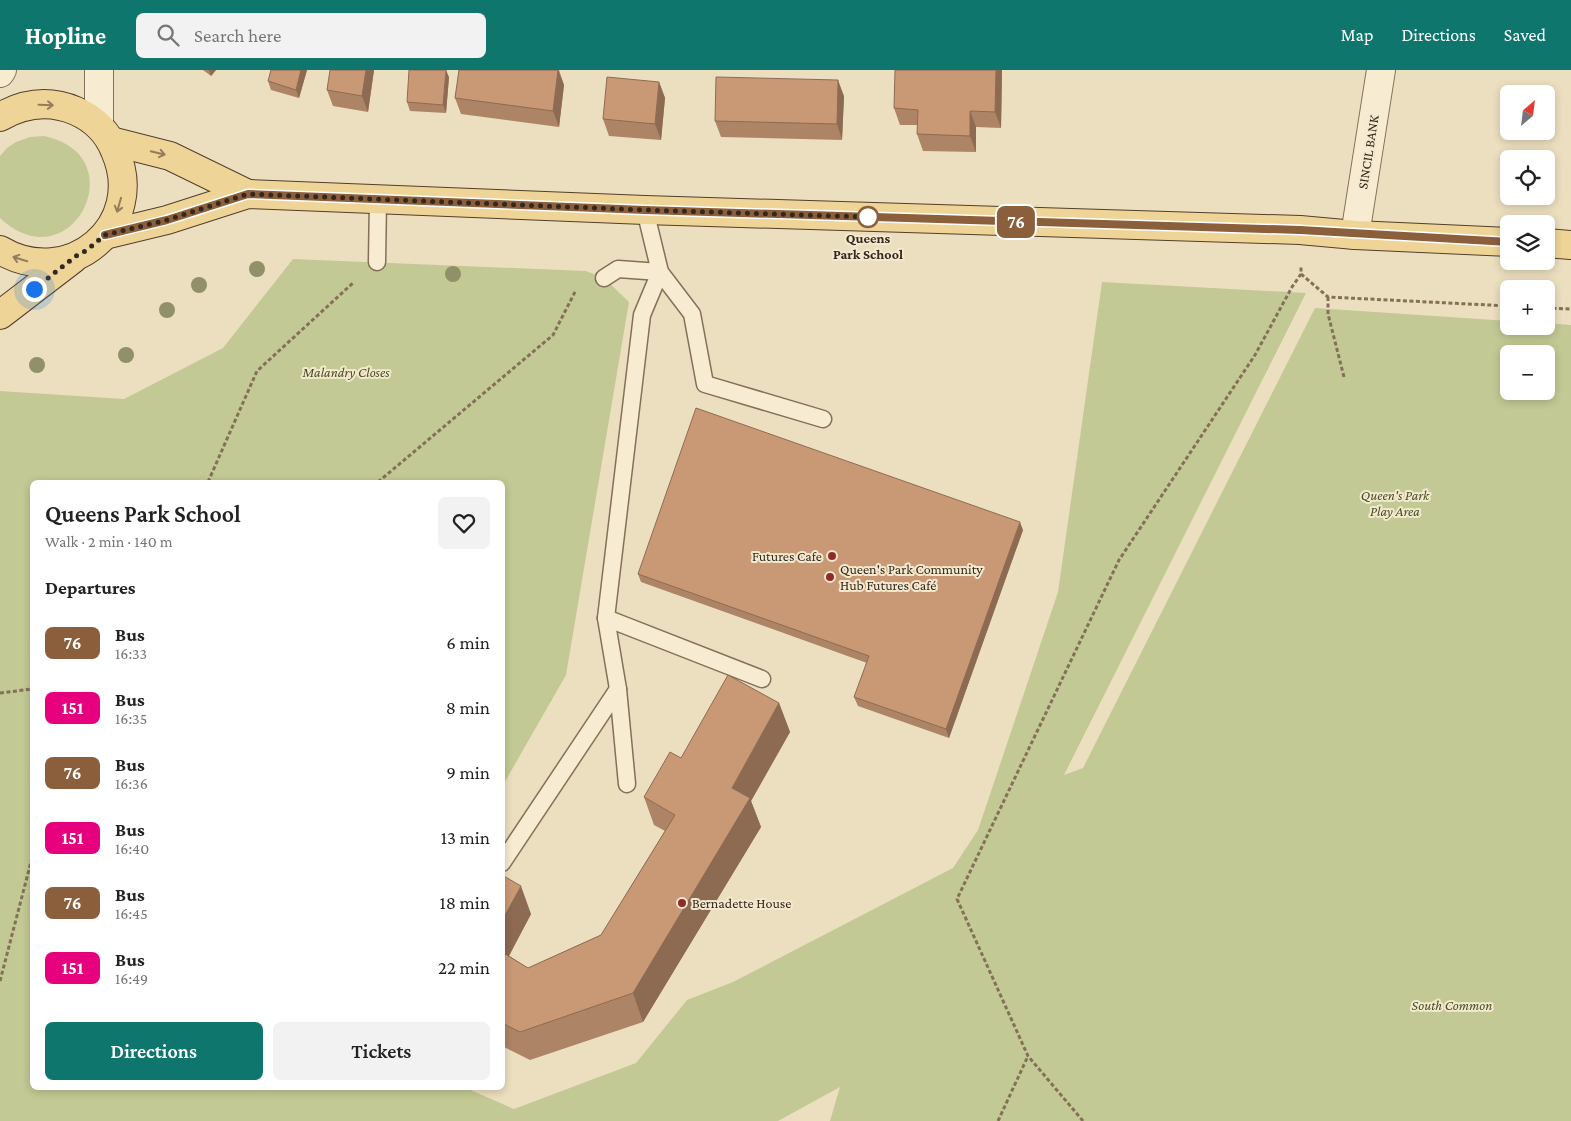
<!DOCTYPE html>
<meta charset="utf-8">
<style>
:root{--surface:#fff;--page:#f2f2f2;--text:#222;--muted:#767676;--accent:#0f766e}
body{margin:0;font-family:"Crimson Pro",serif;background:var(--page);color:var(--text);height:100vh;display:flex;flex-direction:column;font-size:19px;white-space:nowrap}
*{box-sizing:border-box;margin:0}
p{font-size:16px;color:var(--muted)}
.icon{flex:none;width:28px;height:28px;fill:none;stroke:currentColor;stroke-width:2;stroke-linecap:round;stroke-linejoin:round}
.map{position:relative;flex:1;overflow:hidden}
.drawer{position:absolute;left:30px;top:410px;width:475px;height:610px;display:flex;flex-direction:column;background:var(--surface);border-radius:8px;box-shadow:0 2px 8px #0003}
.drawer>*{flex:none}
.badge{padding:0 10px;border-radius:8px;font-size:18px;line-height:32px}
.needle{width:32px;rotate:28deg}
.controls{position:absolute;left:1500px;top:15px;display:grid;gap:10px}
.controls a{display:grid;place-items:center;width:55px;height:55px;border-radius:8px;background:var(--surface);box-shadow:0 2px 8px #0003;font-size:25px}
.you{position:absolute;width:25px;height:25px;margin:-12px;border:4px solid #fff;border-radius:50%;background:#1a73e8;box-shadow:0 0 0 8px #1a73e833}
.map>.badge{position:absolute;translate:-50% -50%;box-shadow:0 0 0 2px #fff}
h2{padding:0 15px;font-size:19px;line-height:45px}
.round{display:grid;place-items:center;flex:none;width:52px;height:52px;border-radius:8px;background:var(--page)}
.head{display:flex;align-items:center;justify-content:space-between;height:85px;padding:0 15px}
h1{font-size:24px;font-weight:600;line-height:38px}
.action{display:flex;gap:10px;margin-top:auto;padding:10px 15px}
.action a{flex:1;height:58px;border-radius:8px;background:var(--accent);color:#fff;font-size:20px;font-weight:600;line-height:58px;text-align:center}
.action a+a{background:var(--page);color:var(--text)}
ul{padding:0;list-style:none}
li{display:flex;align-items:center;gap:15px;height:65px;padding:0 15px}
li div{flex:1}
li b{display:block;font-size:19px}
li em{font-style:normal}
li .badge{min-width:55px;font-weight:700;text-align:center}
header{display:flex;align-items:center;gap:30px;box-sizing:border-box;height:70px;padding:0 25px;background:var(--accent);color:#fff}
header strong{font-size:24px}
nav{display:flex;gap:28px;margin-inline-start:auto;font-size:18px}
.search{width:350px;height:45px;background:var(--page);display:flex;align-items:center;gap:12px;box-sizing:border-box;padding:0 18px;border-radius:8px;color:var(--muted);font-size:19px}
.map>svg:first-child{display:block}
.green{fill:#c3c994;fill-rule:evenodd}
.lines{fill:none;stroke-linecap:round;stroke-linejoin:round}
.service-casing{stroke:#847058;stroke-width:19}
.minor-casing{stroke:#847058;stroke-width:30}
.tertiary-casing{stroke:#847058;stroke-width:30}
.primary-casing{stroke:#523e2c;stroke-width:30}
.path{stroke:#847058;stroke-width:3;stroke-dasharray:4 2.5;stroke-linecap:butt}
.service{stroke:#f7ecd2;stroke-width:16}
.minor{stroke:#f7ecd2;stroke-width:28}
.tertiary{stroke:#f7ecd2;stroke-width:28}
.primary{stroke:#efd497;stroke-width:28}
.tree{fill:#909069}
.wall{fill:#ad8465}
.shaded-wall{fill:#8d6b53}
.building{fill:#c99976;stroke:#8d6b53}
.oneway{stroke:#927e5a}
.line-casing{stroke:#fff;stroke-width:11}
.line{stroke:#8b5e3c;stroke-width:8}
.walk{stroke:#34281c;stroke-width:5;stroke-dasharray:0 9}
.stop-dot{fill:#fff;stroke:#8b5e3c;stroke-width:2.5}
.poi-dot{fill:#912a2a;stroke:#f4e9ce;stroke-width:2}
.labels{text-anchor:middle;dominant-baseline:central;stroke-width:4;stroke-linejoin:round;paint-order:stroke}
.street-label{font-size:14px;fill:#34281c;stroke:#f4e9ce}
.stop-label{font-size:14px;font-weight:bold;fill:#34281c;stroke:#f4e9ce}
.park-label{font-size:14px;font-style:italic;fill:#445023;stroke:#f4e9ce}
.poi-label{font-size:14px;fill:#34281c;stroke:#f4e9ce;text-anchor:start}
</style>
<header>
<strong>Hopline</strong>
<div class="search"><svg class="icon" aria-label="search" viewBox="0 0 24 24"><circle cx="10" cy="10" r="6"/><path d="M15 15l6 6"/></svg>Search here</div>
<nav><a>Map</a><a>Directions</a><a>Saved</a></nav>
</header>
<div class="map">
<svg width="1571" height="1051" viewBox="0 0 1571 1051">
<rect width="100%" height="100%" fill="#ecdfbf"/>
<g class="green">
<path d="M 44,66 C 137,85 71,215 0,148 L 0,86 L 7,78 L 16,72 L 30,67 Z"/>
<path d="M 293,189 L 586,201 L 604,208 L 629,232 L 566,605 L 503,715 L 502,412 L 32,412 L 32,1018 L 466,1018 L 514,1039 L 636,993 L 687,930 L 733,912 L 953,798 L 978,760 L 1058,522 L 1102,212 L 1306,223 L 1064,705 L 1083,698 L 1315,238 L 1509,251 L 1509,256 L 1546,256 L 1546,253 L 1571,255 L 1571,1051 L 830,1051 L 840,1017 L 778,1051 L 0,1051 L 0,321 L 124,329 L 223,278 ZM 1509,284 L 1546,284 L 1546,321 L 1509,321 Z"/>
</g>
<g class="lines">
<g class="service-casing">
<g id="service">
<path d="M 645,140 L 660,202 L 692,244 L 705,314 L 823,349"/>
<path d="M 377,192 L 378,129"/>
<path d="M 604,208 L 618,199 L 660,202"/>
<path d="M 606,548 L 762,609"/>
<path d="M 627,714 L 618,619 L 606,548 L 642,245 L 660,202"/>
<path d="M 502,793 L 618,619"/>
</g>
</g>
<g class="minor-casing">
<path id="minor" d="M 1355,165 L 1381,0"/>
</g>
<g class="tertiary-casing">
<g id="tertiary">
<path d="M 0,3 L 2,0"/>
<path d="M 99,56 L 99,0"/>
</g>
</g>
<g class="primary-casing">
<g id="primary">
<path d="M 0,47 C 24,33 50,30 76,41 C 94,49 108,63 115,81 C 148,155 69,221 0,180"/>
<path d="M 111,71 L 170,86 L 248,124"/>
<path d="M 105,165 L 167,150 L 248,124 L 645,140 L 1300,160 L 1355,165 L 1509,172"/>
<path d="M 1546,173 L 1571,175"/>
<path d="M 0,245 L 73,189"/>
</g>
</g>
<g class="path">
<path d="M 1301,204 L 1328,227 L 1509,236"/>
<path d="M 1328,227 L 1328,244 L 1344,307"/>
<path d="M 1546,238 L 1571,239"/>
<path d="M 208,412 L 257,301 L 354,212"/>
<path d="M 378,412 L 553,265 L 576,220"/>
<path d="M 0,623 L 32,619"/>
<path d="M 0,911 L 32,788"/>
<path d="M 998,1051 L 1028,986"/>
<path d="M 1083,1051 L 1028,986 L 957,829 L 1119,490 L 1255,285 L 1292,217 L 1301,204 L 1301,196"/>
</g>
<use href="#service" class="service"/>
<use href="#minor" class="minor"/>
<use href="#tertiary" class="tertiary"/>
<use href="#primary" class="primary"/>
</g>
<g class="tree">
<circle cx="257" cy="199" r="8"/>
<circle cx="453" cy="204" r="8"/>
<circle cx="199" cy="215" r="8"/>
<circle cx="167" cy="240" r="8"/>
<circle cx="126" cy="285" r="8"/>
<circle cx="37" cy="295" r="8"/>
</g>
<g class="wall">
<path d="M 203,0 L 216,0 L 211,6 Z"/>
<path d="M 271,0 L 307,0 L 299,28 L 271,20 L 268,11 Z"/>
<path d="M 374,0 L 368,42 L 333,36 L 327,20 Z"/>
<path d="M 459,0 L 559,0 L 564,15 L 559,57 L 461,44 L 455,28 Z"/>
<path d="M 1002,0 L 1001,58 L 976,57 L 976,82 L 923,81 L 917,64 L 918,55 L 900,55 L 894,38 Z"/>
<path d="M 449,7 L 446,43 L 410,41 L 407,32 Z"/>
<path d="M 659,12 L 665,28 L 661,70 L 609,66 L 603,49 Z"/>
<path d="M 844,26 L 842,70 L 721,67 L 715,51 Z"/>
<path d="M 1023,460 L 949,668 L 858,636 L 854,627 L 867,593 L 641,512 L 638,504 Z"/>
<path d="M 779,633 L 790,662 L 751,731 L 761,757 L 643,952 L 530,990 L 502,976 L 502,805 L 531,844 L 509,886 L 528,898 L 601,865 L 665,761 L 654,755 L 644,727 L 681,688 Z"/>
</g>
<g class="shaded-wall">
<path d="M 209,0 L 216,0 L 211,6 Z"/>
<path d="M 301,0 L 307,0 L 299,28 L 296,20 Z"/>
<path d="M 366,0 L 374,0 L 368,42 L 362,26 Z"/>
<path d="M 446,0 L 449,7 L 446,43 L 443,35 Z"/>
<path d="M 558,0 L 564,15 L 559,57 L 553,41 Z"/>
<path d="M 996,0 L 1002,0 L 1001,58 L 995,42 Z"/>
<path d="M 838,10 L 844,26 L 842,70 L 837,54 Z"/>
<path d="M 659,12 L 665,28 L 661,70 L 655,54 Z"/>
<path d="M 970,41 L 976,57 L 976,82 L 970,66 Z"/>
<path d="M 1020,452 L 1023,460 L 949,668 L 946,659 Z"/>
<path d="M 779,633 L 790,662 L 751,731 L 761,757 L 643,952 L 633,923 L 732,718 Z"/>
<path d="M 521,816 L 531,844 L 502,899 L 502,851 Z"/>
</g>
<g class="building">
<path d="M 271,0 L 301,0 L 296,20 L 268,11 Z"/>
<path d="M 330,0 L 366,0 L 362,26 L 327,20 Z"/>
<path d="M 409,0 L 446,0 L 443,35 L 407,32 Z"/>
<path d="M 459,0 L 558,0 L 553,41 L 455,28 Z"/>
<path d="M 895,0 L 996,0 L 995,42 L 970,41 L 970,66 L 917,64 L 918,40 L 894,38 Z"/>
<path d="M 607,7 L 659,12 L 655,54 L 603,49 Z"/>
<path d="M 716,7 L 838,10 L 837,54 L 715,51 Z"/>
<path d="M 696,338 L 1020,452 L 946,659 L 854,627 L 869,586 L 638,504 Z"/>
<path d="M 728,605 L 779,633 L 732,718 L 750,728 L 633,923 L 520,962 L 502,953 L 502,882 L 528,898 L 601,865 L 675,745 L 644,727 L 670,682 L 681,688 Z"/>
<path d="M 502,805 L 521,816 L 502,851 Z"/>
</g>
<defs><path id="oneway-shaft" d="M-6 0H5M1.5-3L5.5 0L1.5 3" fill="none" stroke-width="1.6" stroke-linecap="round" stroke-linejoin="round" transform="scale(1.25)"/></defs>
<g class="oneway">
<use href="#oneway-shaft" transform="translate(46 35) rotate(2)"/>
<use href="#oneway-shaft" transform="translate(158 83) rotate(14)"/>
<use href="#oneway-shaft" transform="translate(119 135) rotate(106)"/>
<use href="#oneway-shaft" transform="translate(20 189) rotate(-163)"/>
</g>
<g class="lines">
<g class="line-casing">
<path id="line" d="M 105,165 L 167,150 L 248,124 L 645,140 L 1300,160 L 1509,172"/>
</g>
<use href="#line" class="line"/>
<path class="walk" d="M 34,219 L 76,186 L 87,180 L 105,165 L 167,150 L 248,124 L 645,140 L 868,147"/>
</g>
<circle class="stop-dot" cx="868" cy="147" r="10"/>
<g class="poi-dot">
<circle cx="832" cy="486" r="5"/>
<circle cx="830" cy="507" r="5"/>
<circle cx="682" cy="833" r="5"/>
</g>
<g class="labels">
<g class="street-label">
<text transform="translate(1368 82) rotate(-81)">SINCIL BANK</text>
</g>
<g class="stop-label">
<text x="868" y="168">Queens<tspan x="868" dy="16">Park School</tspan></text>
</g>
<g class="park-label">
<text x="346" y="302">Malandry Closes</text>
<text x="1395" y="425">Queen's Park<tspan x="1395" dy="16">Play Area</tspan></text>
<text x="1452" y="935">South Common</text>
</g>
<g class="poi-label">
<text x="822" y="486" text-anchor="end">Futures Cafe</text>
<text x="840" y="499">Queen's Park Community<tspan x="840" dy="16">Hub Futures Café</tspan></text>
<text x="692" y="833">Bernadette House</text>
</g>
</g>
</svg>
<div class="controls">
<a><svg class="needle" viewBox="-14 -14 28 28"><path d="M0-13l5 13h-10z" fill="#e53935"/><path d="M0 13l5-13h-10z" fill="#767676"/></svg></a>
<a><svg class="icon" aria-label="locate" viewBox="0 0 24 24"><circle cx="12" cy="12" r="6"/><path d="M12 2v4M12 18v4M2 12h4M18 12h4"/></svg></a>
<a><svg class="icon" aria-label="layers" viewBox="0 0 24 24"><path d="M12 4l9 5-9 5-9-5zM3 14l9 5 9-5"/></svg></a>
<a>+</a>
<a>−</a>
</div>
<div class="you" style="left:34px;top:219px"></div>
<b class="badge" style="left:1016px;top:152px;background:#8b5e3c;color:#fff">76</b>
<section class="drawer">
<div class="head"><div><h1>Queens Park School</h1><p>Walk · 2 min · 140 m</p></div><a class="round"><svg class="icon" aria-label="heart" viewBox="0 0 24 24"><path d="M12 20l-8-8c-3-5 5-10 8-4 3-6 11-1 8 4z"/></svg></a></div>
<h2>Departures</h2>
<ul>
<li><span class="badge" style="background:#8b5e3c;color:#fff">76</span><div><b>Bus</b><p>16:33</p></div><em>6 min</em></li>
<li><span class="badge" style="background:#e6007e;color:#fff">151</span><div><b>Bus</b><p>16:35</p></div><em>8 min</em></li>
<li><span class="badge" style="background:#8b5e3c;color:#fff">76</span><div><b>Bus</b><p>16:36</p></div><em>9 min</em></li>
<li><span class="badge" style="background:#e6007e;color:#fff">151</span><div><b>Bus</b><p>16:40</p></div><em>13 min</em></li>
<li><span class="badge" style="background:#8b5e3c;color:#fff">76</span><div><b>Bus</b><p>16:45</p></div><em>18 min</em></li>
<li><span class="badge" style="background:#e6007e;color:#fff">151</span><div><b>Bus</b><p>16:49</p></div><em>22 min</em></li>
</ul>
<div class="action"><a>Directions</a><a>Tickets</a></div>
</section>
</div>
